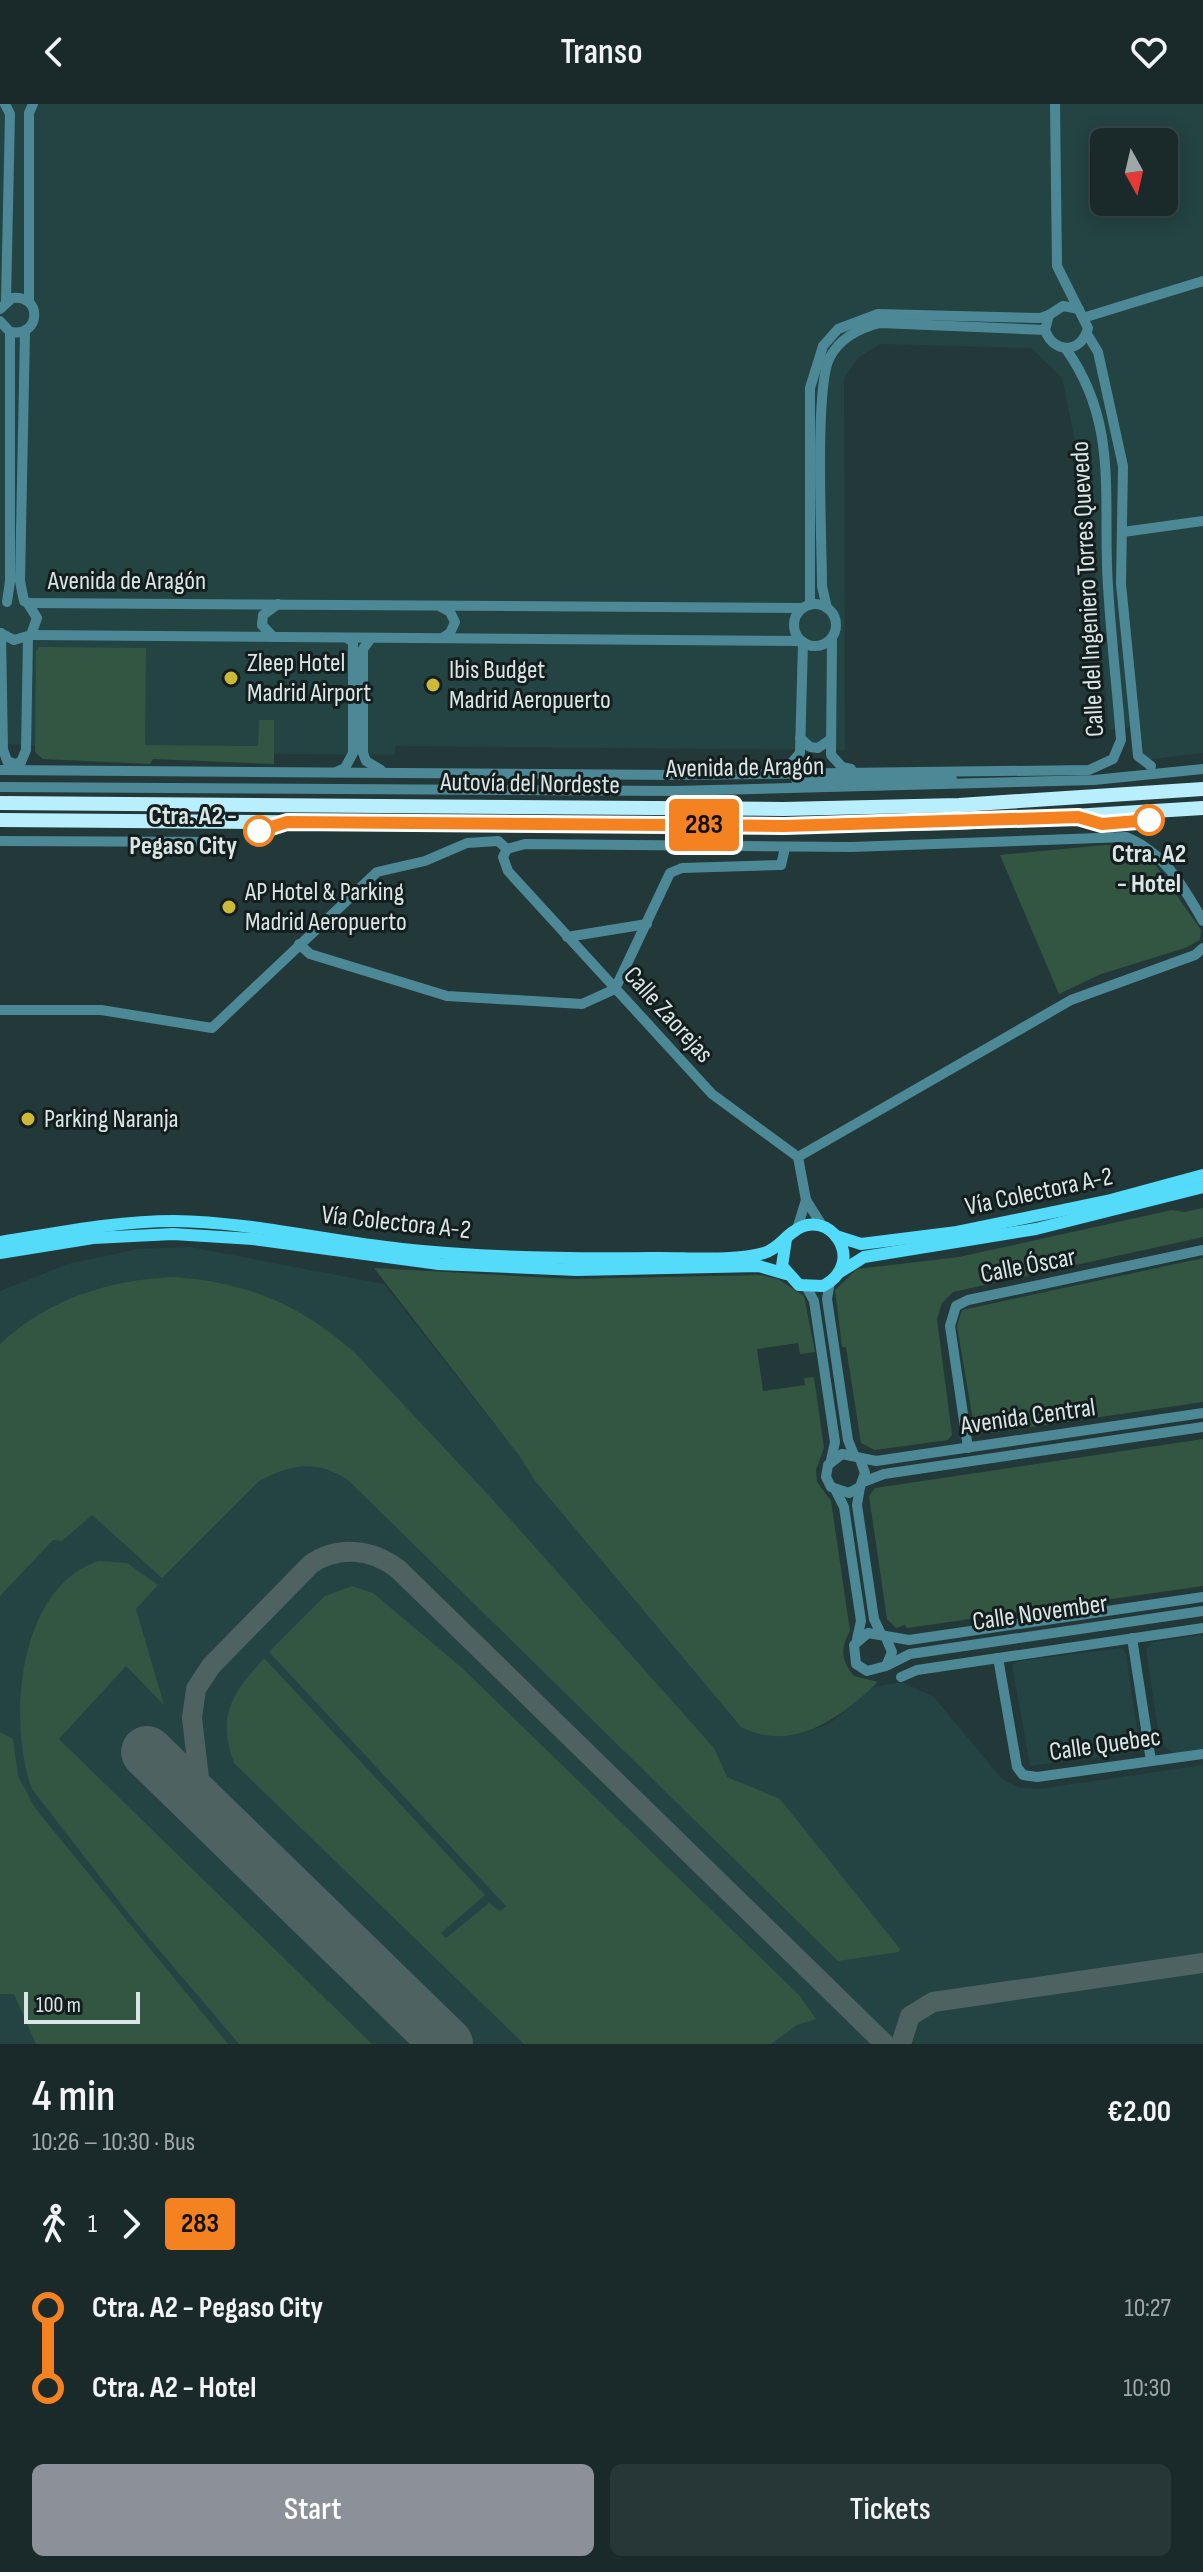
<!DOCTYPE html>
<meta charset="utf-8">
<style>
:root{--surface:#1a2a2a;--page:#273636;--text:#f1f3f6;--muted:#9fa7a8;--line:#384647;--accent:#8c9099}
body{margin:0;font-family:"Sofia Sans Condensed",sans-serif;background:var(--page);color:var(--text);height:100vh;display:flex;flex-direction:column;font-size:30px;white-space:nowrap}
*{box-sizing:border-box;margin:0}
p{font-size:26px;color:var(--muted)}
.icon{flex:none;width:44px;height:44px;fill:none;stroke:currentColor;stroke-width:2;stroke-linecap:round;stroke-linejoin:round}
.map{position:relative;height:1940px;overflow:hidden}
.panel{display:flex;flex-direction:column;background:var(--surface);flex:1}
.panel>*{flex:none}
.badge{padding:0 16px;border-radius:6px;font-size:28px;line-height:52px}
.needle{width:52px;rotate:172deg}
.buttons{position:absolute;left:1090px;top:24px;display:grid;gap:16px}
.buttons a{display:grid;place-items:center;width:88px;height:88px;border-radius:12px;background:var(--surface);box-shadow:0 4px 20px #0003,0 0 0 2px var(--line);font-size:40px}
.scale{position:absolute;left:24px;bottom:20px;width:116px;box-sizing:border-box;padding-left:8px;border:4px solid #dae6e6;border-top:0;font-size:22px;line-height:28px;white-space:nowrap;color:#dae6e6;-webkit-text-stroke:6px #141e1e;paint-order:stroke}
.map>.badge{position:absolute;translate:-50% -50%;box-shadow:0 0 0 4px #fff}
.legs{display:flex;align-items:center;gap:12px;height:88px;padding:0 32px;font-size:26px}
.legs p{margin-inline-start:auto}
.headline{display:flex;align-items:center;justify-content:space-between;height:136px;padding:0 32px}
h1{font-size:44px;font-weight:600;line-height:60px}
.primary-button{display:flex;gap:16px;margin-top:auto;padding:16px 32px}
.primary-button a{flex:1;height:92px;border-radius:12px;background:var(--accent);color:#fff;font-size:32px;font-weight:600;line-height:92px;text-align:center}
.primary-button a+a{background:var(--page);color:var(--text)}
ul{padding:0 32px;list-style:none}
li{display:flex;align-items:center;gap:28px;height:80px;font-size:30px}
li i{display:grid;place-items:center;width:12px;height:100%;margin:0 10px;background:currentColor}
li i::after{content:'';width:20px;height:20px;margin:-10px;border:6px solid;border-radius:50%;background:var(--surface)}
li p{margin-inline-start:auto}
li:first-child i{background:linear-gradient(#0000 50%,currentColor 0)}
li:last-child i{background:linear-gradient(currentColor 50%,#0000 0)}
header{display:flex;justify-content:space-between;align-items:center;height:104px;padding:0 32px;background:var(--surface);font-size:36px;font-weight:600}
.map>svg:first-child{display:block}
.built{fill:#244343;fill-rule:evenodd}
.green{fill:#335642}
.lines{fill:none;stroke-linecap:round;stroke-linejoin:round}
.taxiway{stroke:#4f6262;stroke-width:20}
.runway{stroke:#4f6262;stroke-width:52}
.minor{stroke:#4d8896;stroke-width:10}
.major{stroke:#53dbf9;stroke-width:12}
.highway{stroke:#b9effd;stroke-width:14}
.line-1-casing{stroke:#fff;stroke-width:18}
.line-1{stroke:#f58220;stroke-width:12}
.poi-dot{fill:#cdb938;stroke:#141e1e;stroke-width:3}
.stop-1-dot{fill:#fff;stroke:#f58220;stroke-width:4}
.labels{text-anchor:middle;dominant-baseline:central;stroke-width:6;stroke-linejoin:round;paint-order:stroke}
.street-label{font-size:26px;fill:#dae6e6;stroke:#141e1e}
.poi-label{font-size:26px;fill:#dae6e6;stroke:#141e1e;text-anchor:start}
.stop-label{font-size:26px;font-weight:bold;fill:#dae6e6;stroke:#141e1e;text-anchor:end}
</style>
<header><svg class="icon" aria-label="back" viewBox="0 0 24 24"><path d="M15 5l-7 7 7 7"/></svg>Transo<svg class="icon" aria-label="heart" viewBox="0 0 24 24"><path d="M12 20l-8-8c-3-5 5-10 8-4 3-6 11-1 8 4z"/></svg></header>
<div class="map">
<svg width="1203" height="1940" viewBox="0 0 1203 1940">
<rect width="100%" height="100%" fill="#233838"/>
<g class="built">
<path d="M 0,0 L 1203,0 L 1203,649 L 1144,656 L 1140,622 L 1109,626 L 1089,405 L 1062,274 L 1031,244 L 880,240 L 859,253 L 844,274 L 845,646 L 395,642 L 395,651 L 274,650 L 0,640 ZM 1104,38 L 1164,38 L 1164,98 L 1104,98 Z"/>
<path d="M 190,1143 L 384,1180 L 520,1353 L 535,1377 L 741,1623 L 787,1632 L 803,1629 L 830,1619 L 873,1583 L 902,1578 L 934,1593 L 1002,1675 L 1020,1684 L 1039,1685 L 1203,1661 L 1203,1940 L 0,1940 L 0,1187 L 68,1160 L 138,1145 Z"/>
<path d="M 1203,1531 L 1203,1646 L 1174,1650 L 1160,1639 L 1146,1546 L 1152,1538 Z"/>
<path d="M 1122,1544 L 1126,1550 L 1139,1640 L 1136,1648 L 1030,1662 L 1012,1561 L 1020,1557 Z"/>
</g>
<g class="green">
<path d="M 39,543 L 146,544 L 145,641 L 258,642 L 259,616 L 274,616 L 274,660 L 153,655 L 150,660 L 43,655 L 35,648 L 36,547 Z"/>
<path d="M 1105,741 L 1131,743 L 1150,753 L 1201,826 L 1200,836 L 1185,844 L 1101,870 L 1059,890 L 1000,751 Z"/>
<path d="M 1203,1104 L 1203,1133 L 953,1188 L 942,1199 L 937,1215 L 952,1331 L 948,1336 L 875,1346 L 861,1339 L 846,1243 L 842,1243 L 835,1186 L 857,1165 L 959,1153 L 1172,1106 L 1184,1108 Z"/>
<path d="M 1203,1154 L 1203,1298 L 991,1329 L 984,1326 L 980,1331 L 975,1328 L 957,1222 L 962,1206 Z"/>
<path d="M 374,1164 L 572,1175 L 761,1171 L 778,1175 L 804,1192 L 815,1248 L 800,1250 L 798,1239 L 757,1245 L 763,1287 L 805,1281 L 804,1274 L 814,1273 L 824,1344 L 816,1366 L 817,1378 L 831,1397 L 850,1527 C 840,1544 841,1557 854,1572 L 878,1578 C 841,1613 794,1650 741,1623 L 535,1377 L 520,1353 Z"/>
<path d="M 175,1173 C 248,1179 301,1200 356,1250 L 494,1397 L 714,1644 L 727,1673 L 780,1695 L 900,1845 L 899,1848 L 838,1857 L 348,1376 C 316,1355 291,1360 259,1377 L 162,1474 L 92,1411 L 62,1437 L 53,1436 L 0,1492 L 0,1240 C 50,1194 108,1176 175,1173 Z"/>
<path d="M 1203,1335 L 1203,1482 L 907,1524 L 905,1521 L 896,1524 L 887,1515 L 869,1392 L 875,1384 Z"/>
<path d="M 99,1457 L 127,1459 L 158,1481 L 136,1505 L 164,1601 L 126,1562 L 59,1635 L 372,1940 L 239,1940 L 131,1813 L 32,1685 C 7,1618 18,1482 99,1457 Z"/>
<path d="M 352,1482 L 373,1489 L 461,1563 L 799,1891 L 816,1915 L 797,1921 L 771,1940 L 524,1940 L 234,1659 C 216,1610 233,1590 264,1554 L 485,1791 L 441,1829 L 446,1834 L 489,1799 L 500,1807 L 506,1802 L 269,1548 L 325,1492 Z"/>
<path d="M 0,1628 L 13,1635 L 18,1672 L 35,1704 L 228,1940 L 36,1940 L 14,1890 L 0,1890 Z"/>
</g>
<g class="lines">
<g class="taxiway">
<path d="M 224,1722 L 208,1702 L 200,1683 L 192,1614 L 196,1585 L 211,1562 L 311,1460 C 338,1441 372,1445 398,1465 L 885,1940"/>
<path d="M 901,1940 L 910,1912 L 933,1898 L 1203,1859"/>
</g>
<path class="runway" d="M 147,1648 L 447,1940"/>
<g class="minor">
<path d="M 5,0 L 10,10 L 6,197"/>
<path d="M 1055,0 L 1057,162 L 1088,224 C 1082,249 1054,251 1045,226 L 1049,211 L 1063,202 L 1079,205"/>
<path d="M 29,196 L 29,9 L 33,0"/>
<path d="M 0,205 L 12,194 C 43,190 41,234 10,228 L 0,217"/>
<path d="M 1086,213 L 1203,177"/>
<path d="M 1087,230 L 1098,248 L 1123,362 L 1121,480 L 1138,652 L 1151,662"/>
<path d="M 1123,428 L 1203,417"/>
<path d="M 24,497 L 20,477 L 25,228"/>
<path d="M 7,498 L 10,477 L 10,228"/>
<path d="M 27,499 L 803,504"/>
<circle cx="815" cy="521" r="21"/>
<path d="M 810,501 L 810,284 L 823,242 L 838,225 L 878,210 L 1040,214 L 1049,211"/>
<path d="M 441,503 L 450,508 L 455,518 L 450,529 L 444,533"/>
<path d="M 827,504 L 822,482 C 822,439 814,281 830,253 C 840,234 860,224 880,219 L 1045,226"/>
<path d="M 0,529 L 14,536 L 31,531 L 37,514 L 27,498"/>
<path d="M 1,529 L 3,645 L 7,657 L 15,660 L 21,658 L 26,646 L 28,533"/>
<path d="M 31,531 L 801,537"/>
<path d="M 273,533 L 262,521 L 263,511 L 278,500"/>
<path d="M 371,534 L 363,545 L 363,649 L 366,657 L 381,666"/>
<path d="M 832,534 L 831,651 L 842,663 L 851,665"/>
<path d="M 800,634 L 810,643 L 818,644 L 831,635"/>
<path d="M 0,666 L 677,671 L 1089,666 L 1113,655 L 1121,636 C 1117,584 1111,533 1108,482 C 1102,396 1120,321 1066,245"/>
<path d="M 776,666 L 789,662 L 800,649 L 803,538"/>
<path d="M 336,668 L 345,664 L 353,649 L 353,538 L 347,534"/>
<path d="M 796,676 L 952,675"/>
<path d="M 0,683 L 674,687 L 1094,676 L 1203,665"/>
<path d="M 0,737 L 220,738"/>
<path d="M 507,745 L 525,740 L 851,743 L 1126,733 C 1165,749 1183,782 1203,817"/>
<path d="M 507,745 L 503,753 L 508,767 L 712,990 L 798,1053 L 806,1096 L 797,1125"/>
<path d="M 567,833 L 647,820"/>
<path d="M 299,840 L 310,850 L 447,892 L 582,900 L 615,885 L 670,769 L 682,764 L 781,761 L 785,744"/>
<path d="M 0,906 L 101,906 L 212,924 L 377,768 L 425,757 L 467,739 L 498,737 L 507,745"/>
<path d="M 798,1053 L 1071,896 L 1195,851 L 1203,844"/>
<path d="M 806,1096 L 823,1123"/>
<path d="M 830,1178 L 827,1195 L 848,1336 L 854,1351"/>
<path d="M 807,1184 L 814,1197 L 835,1338 L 831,1356"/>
<path d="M 968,1344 L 950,1222 L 956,1202 L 968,1196 L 1203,1146"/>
<path d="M 860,1355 L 865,1369 L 860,1383 L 849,1389 L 831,1383 L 826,1373 L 828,1361 L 842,1350 L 876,1357 L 1203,1309"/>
<path d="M 863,1378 L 884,1370 L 1203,1323"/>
<path d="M 860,1383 L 857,1401 L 874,1515 L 881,1530"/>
<path d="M 836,1387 L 844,1403 L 861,1517 L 857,1535"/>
<path d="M 886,1534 L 892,1548 L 886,1562 L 867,1567 L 856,1560 L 854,1541 L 868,1529 L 909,1536 L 1203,1493"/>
<path d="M 1132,1534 L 1151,1657"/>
<path d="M 998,1554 L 1017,1663 L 1023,1671 L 1037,1673 L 1203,1650"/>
<path d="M 888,1561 L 910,1550 L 1203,1507"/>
<path d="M 901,1573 L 917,1566 L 1203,1524"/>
</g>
<g class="major">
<path d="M 836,1132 L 861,1140 L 957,1128 L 1107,1097 L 1203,1071"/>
<path d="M 0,1138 C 58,1129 115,1117 174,1117 C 251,1118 326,1137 402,1145 C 484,1154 567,1155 650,1154 C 683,1153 733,1158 764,1149 C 777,1145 783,1135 793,1128 C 828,1100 869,1158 823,1182 L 799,1181 L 782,1162 L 786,1135"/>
<path d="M 0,1149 L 93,1134 L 173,1130 L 253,1135 L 439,1160 L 577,1166 L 759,1162 L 786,1170"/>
<path d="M 840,1168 L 864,1153 L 1036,1125 L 1203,1083"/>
</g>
<g class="highway">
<path d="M 0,699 L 783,705 L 959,701 L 1203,685"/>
<path d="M 0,716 L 784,722 L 958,719 L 1203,704"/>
</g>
</g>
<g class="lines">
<g class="line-1-casing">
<path id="line-1" d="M 259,727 L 287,718 L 784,722 L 1078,713 L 1102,720 L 1149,716"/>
</g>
<use href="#line-1" class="line-1"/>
</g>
<g class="poi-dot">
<circle cx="231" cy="574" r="8"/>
<circle cx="433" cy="581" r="8"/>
<circle cx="229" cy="803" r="8"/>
<circle cx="28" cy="1015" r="8"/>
</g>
<g class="stop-1-dot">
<circle cx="1149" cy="716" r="14"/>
<circle cx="259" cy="727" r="14"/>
</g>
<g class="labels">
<g class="street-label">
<text x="127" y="477">Avenida de Aragón</text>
<text transform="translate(1088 485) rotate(-93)">Calle del Ingeniero Torres Quevedo</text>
<text transform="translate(745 664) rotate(-1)">Avenida de Aragón</text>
<text transform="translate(530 680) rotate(1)">Autovía del Nordeste</text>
<text transform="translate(668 911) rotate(48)">Calle Zaorejas</text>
<text transform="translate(1039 1088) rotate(-12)">Vía Colectora A-2</text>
<text transform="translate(396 1119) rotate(6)">Vía Colectora A-2</text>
<text transform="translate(1028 1162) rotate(-11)">Calle Óscar</text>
<text transform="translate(1028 1313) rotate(-8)">Avenida Central</text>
<text transform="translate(1040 1509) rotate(-8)">Calle November</text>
<text transform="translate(1105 1641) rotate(-8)">Calle Quebec</text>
</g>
<g class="poi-label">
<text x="247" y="559">Zleep Hotel<tspan x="247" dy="30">Madrid Airport</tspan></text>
<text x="449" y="566">Ibis Budget<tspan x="449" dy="30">Madrid Aeropuerto</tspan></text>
<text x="245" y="788">AP Hotel &amp; Parking<tspan x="245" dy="30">Madrid Aeropuerto</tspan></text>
<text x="44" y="1015">Parking Naranja</text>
</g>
<g class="stop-label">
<text x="237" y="712">Ctra. A2 -<tspan x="237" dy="30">Pegaso City</tspan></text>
<text x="1149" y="750" text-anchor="middle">Ctra. A2<tspan x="1149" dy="30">- Hotel</tspan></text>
</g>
</g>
</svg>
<div class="buttons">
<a><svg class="needle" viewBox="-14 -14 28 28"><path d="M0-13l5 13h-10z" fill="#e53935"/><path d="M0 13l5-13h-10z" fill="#9fa7a8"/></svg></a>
</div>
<div class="scale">100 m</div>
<b class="badge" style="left:704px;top:721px;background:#f58220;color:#111">283</b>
</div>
<section class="panel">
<div class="headline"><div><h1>4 min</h1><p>10:26 – 10:30 · Bus</p></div><b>€2.00</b></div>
<div class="legs"><svg class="icon" aria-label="walk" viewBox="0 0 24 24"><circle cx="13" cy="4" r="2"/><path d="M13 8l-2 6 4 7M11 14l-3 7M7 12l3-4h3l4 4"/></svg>1<svg class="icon" aria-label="forward" viewBox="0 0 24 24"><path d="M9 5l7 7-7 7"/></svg><b class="badge" style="background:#f58220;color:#111">283</b></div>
<ul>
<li><i style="color:#f58220"></i><b>Ctra. A2 - Pegaso City</b><p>10:27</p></li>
<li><i style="color:#f58220"></i><b>Ctra. A2 - Hotel</b><p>10:30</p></li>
</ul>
<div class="primary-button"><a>Start</a><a>Tickets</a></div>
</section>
